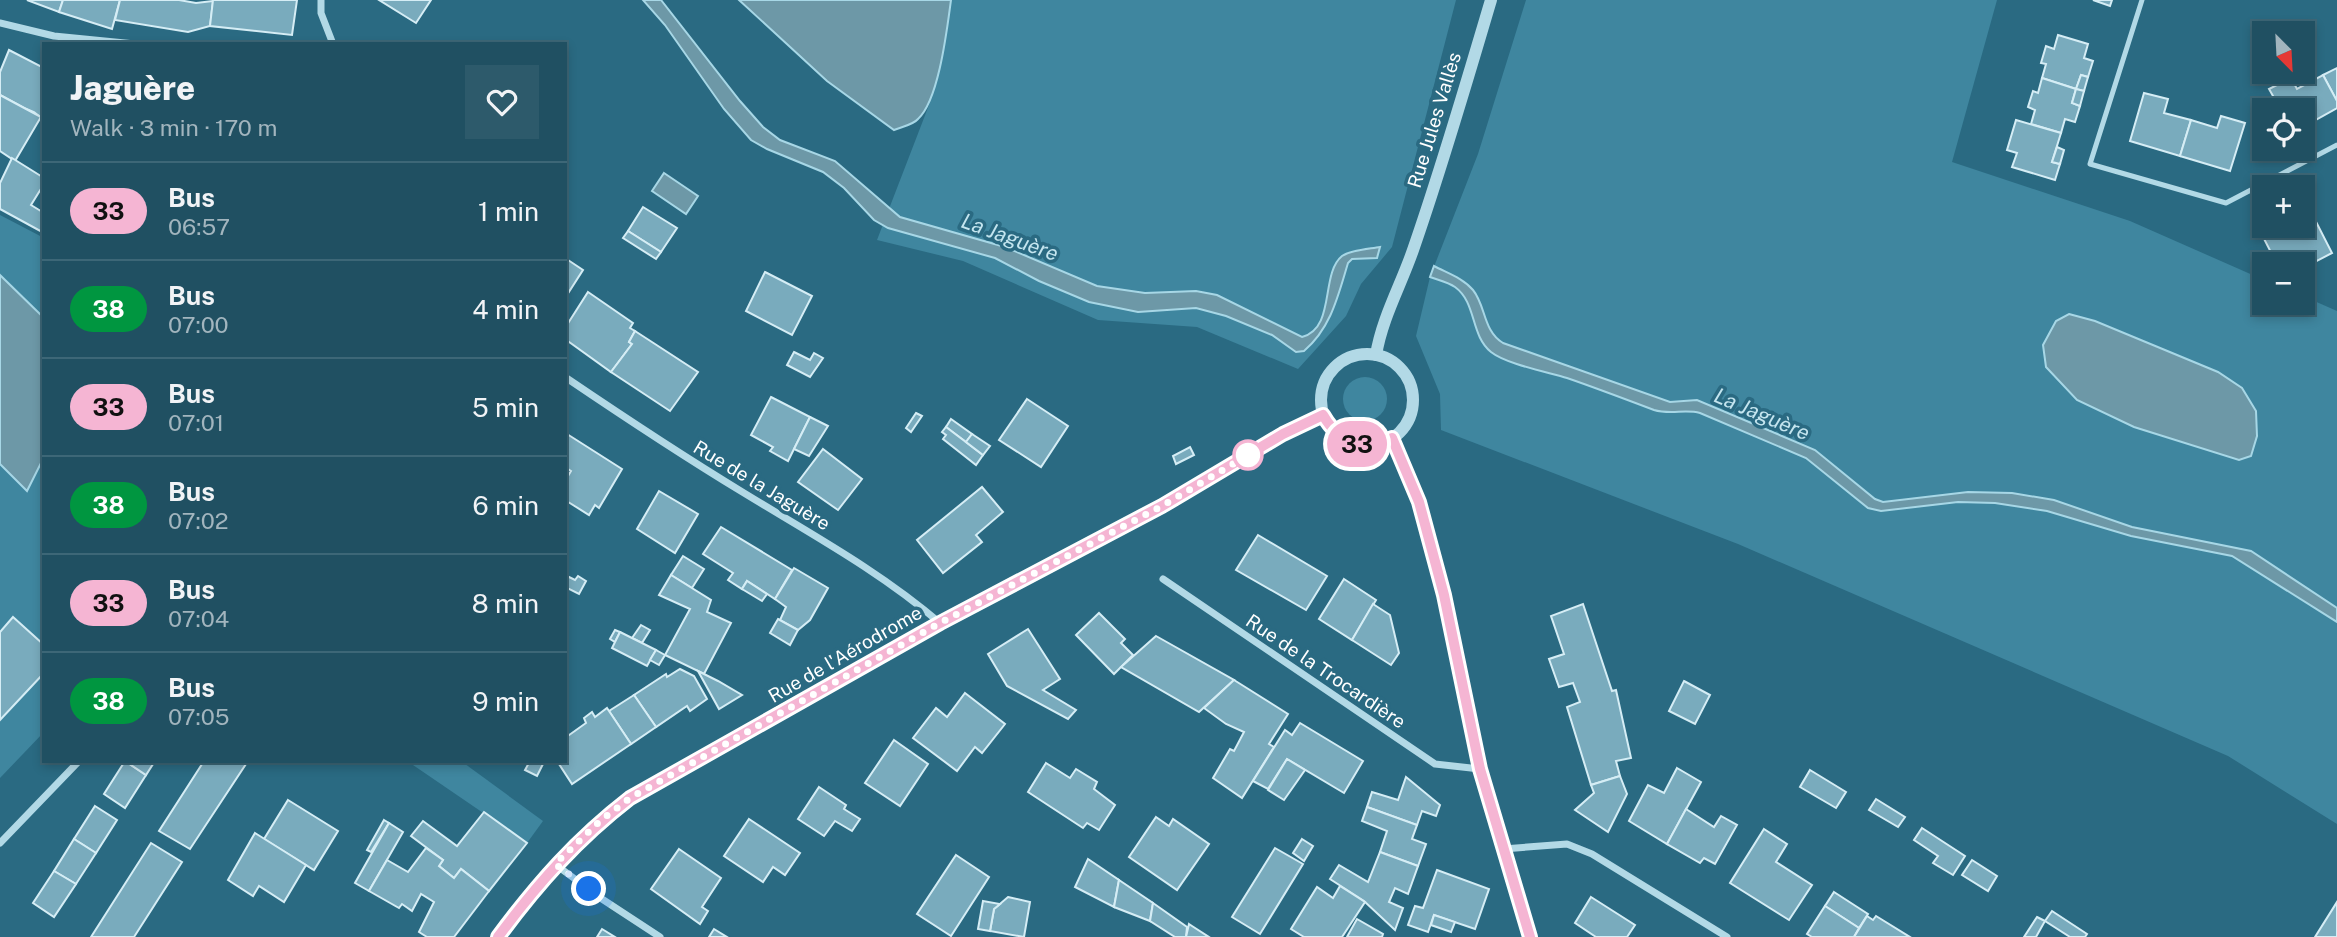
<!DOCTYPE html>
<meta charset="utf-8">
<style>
:root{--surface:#205062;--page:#2d5a6b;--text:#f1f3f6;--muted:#a2b5be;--line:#3d6777}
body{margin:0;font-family:"Public Sans",sans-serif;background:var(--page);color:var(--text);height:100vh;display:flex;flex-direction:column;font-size:26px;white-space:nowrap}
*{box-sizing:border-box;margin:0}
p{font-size:23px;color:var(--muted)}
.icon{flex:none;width:38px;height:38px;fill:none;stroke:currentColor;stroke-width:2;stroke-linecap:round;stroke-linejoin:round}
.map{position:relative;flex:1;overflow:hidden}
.sheet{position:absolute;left:42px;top:42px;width:525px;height:721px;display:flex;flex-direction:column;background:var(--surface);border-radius:0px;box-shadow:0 4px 10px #0003,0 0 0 2px var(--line)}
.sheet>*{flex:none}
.badge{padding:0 14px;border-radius:23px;font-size:24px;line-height:46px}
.needle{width:46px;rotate:156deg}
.fabs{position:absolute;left:2252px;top:21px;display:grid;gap:14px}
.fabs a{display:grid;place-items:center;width:63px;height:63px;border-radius:0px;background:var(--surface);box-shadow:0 4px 10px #0003,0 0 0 2px var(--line);font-size:35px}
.you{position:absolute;width:35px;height:35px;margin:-18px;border:5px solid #fff;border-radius:50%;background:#1a73e8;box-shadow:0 0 0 10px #1a73e833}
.map>.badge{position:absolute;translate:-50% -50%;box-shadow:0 0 0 4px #fff}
.round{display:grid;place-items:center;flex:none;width:74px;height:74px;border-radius:0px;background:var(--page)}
.head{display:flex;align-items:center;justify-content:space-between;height:119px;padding:0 28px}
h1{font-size:33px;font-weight:800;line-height:52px}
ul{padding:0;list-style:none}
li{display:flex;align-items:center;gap:21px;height:98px;padding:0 28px;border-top:2px solid var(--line)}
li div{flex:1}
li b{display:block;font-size:26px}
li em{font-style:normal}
li .badge{min-width:77px;font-weight:700;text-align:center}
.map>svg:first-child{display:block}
.green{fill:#3f869f}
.water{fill:#6d98a7;stroke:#a7d7e6;stroke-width:2}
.building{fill:#79abbd;stroke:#d5edf5;stroke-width:2}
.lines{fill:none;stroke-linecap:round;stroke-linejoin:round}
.service{stroke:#b2d9e6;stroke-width:5}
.minor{stroke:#b2d9e6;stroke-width:7}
.tertiary{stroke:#b2d9e6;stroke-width:12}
.line-casing{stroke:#fff;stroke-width:16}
.line{stroke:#f5b5d3;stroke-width:10}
.walk{stroke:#fff;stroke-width:7;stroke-dasharray:0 12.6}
.stop-dot{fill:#fff;stroke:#f5b5d3;stroke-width:3.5}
.labels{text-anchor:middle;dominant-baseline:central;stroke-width:7;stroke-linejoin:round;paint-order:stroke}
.street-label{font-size:19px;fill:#fff;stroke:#2a6a82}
.water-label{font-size:21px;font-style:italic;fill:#c4e5ef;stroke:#2a6a82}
</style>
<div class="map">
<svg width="2337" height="937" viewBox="0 0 2337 937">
<rect width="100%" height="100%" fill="#2a6a82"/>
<g class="green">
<path d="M 950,0 L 1456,0 L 1392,247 L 1361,284 L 1346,316 L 1298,369 L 1197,327 L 1098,320 L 963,261 L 877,240 L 929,105 Z"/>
<path d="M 1526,0 L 1997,0 L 1952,162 L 2130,221 L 2264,280 L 2264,303 L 2303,303 L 2303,296 L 2337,311 L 2337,824 L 2228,756 L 1738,544 L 1441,430 L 1440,394 L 1416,336 L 1430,277 L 1478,154 Z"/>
<path d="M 0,215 L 44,238 L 44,645 L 13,618 L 0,632 Z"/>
<circle cx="1365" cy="399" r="22"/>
<path d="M 44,673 L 44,732 L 0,778 L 0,720 Z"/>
<path d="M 416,761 L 461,761 L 543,821 L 527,843 L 413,765 Z"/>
</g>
<g class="water">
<path d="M 643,0 L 661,0 L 740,101 L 763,127 L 780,140 L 835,161 L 900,217 L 1005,247 L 1097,286 L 1145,293 L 1196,291 L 1217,295 L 1302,337 C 1336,328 1320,274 1342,256 C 1351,250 1369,249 1380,247 L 1377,258 L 1352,259 L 1348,263 C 1338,296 1331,328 1304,351 L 1296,352 L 1272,335 L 1226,316 L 1196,308 L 1138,312 L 1089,302 L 1039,281 L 995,258 L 888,228 L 874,220 L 844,188 L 823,172 L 767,149 L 751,140 L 724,109 L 665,25 Z"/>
<path d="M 739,0 L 951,0 C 947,29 939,100 918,119 C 913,125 901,127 894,130 L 827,81 Z"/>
<path d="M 664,173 L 698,196 L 686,214 L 652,191 Z"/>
<path d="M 1434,266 C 1447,273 1463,278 1473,290 C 1486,306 1483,331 1503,343 L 1670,402 L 1697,400 L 1815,450 L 1875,499 L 1883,502 L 1968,492 L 2012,493 L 2054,500 L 2132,527 L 2251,551 L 2337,608 L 2337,622 L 2232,556 L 2131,536 L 2047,511 L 1995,503 L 1958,502 L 1881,511 L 1868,508 L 1806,458 L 1700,413 C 1685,409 1670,415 1654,410 C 1625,399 1596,388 1567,378 C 1547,372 1506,364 1491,352 C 1470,335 1477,303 1455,287 C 1448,282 1438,280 1430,277 Z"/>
<path d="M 0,275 L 44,318 L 44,457 L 27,491 L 0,464 Z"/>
<path d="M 2069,314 L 2095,321 L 2218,372 L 2242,388 L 2256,411 L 2257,436 L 2251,456 L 2239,460 L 2134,427 L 2077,400 L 2046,367 L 2043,345 L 2056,321 Z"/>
</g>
<g class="building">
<path d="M 27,0 L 63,0 L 59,12 Z"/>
<path d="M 63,0 L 120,0 L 112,29 L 59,12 Z"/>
<path d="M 120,0 L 179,0 L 196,3 L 213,1 L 210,26 L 188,32 L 115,20 Z"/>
<path d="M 213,0 L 297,0 L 292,35 L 210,26 Z"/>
<path d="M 379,0 L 431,0 L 416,23 Z"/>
<path d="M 2093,0 L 2112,0 L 2110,6 Z"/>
<path d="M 2058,35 L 2088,44 L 2084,58 L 2093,61 L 2088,77 L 2081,75 L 2076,89 L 2042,78 L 2046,64 L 2041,63 L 2046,46 L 2054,49 Z"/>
<path d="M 9,50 L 44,68 L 44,120 L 34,112 L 24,108 L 0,95 L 0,72 Z"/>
<path d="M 2337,68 L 2337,101 L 2323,75 Z"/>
<path d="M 2081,75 L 2088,77 L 2084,91 L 2076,89 Z"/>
<path d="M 2323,75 L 2337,101 L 2337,108 L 2303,127 L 2303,110 L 2281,110 L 2269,89 L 2291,78 L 2297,89 Z"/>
<path d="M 2042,78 L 2076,89 L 2072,103 L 2080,106 L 2075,122 L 2065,119 L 2061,133 L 2031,124 L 2035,110 L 2028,107 L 2033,91 L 2038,93 Z"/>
<path d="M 2076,89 L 2084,91 L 2080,106 L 2072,103 Z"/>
<path d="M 2144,93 L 2168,99 L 2164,113 L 2191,120 L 2180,156 L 2130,141 Z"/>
<path d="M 0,95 L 41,117 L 15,161 L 0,151 Z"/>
<path d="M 2221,116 L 2245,123 L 2230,171 L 2180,156 L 2191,120 L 2217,128 Z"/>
<path d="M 2016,120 L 2061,133 L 2052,162 L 2060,164 L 2055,180 L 2012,167 L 2017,153 L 2007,150 Z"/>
<path d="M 2057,147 L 2064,150 L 2060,164 L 2052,162 Z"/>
<path d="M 12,158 L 44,178 L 44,184 L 31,205 L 44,213 L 44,233 L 0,209 L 0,183 Z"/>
<path d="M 643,207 L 677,228 L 661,252 L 628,231 Z"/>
<path d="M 2309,208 L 2332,253 L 2311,264 L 2305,253 L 2282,264 L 2277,264 L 2261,233 L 2275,226 L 2303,226 L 2303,211 Z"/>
<path d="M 628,231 L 661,252 L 656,259 L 623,238 Z"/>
<path d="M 565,258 L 583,270 L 565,298 Z"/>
<path d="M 765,272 L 812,296 L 792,335 L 746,311 Z"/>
<path d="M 588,292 L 633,323 L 630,328 L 635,331 L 629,342 L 632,344 L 611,372 L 565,339 L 565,328 Z"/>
<path d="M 635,331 L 698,372 L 670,411 L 611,372 L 632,344 L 629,342 Z"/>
<path d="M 794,352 L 810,360 L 814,353 L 823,358 L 810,377 L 787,365 Z"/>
<path d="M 771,397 L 810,417 L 788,461 L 770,451 L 773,447 L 751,435 Z"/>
<path d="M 1027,399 L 1068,426 L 1041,467 L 999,440 Z"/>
<path d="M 916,413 L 922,416 L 911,432 L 906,428 Z"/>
<path d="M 810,417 L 828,426 L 809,456 L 794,449 Z"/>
<path d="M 951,419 L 972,434 L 966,442 L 946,427 Z"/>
<path d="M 946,427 L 983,455 L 976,465 L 943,439 L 946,435 L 942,432 Z"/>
<path d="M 567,434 L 622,469 L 599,508 L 595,505 L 589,515 L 565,500 L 565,481 L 571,471 L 565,467 Z"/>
<path d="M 972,434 L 990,446 L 983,455 L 966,442 Z"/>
<path d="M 1190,447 L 1194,455 L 1176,464 L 1173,456 Z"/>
<path d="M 823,449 L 862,479 L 838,510 L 798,482 Z"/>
<path d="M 982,487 L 1003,512 L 976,535 L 982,542 L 943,573 L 917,540 Z"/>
<path d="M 659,491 L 698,514 L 675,553 L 637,529 Z"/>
<path d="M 721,527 L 792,570 L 775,599 L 747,581 L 742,589 L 728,580 L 733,573 L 703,554 Z"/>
<path d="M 1258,535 L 1327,576 L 1306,610 L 1236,570 Z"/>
<path d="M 683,556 L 704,569 L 692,588 L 671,575 Z"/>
<path d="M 794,568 L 828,588 L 810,620 L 798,630 L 780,620 L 786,607 L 775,599 Z"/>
<path d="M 565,575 L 575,580 L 578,576 L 586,581 L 579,594 L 565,587 Z"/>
<path d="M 671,575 L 711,600 L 707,612 L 731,623 L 704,674 L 665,655 L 690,609 L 659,595 Z"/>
<path d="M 1344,579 L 1376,600 L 1352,640 L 1319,619 Z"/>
<path d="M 747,581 L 767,594 L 762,601 L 742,589 Z"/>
<path d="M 1373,604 L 1390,615 L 1399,653 L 1391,665 L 1352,640 Z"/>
<path d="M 1583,604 L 1612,691 L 1616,690 L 1631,758 L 1616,761 L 1620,776 L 1591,785 L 1567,707 L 1580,702 L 1573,683 L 1559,687 L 1549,659 L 1564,654 L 1551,616 Z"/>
<path d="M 1099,613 L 1125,639 L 1121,643 L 1133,655 L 1114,674 L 1076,635 Z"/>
<path d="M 13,617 L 44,645 L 44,673 L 0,720 L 0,632 Z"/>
<path d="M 778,619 L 798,630 L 790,645 L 770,633 Z"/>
<path d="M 641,625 L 650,630 L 642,643 L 632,638 Z"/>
<path d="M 1028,629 L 1060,679 L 1043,690 L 1076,710 L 1068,719 L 1007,686 L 988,654 Z"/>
<path d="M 615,630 L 620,632 L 615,642 L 610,639 Z"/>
<path d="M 620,632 L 656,650 L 647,666 L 612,648 Z"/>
<path d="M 1156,636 L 1234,680 L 1199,712 L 1121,667 Z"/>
<path d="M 656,650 L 665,655 L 659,665 L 650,660 Z"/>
<path d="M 680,669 L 694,676 L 707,699 L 690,711 L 687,706 L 656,727 L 634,695 L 666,674 L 667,677 Z"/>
<path d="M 698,671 L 718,681 L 742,695 L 719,709 Z"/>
<path d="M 1234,680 L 1288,714 L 1269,744 L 1274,747 L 1242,798 L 1213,778 L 1230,749 L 1234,751 L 1244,732 L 1226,724 L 1204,708 Z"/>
<path d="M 1684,681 L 1710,695 L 1695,724 L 1669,711 Z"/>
<path d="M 965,693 L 1005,724 L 982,753 L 975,747 L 957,771 L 913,738 L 936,708 L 947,717 Z"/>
<path d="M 634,695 L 656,727 L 631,744 L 609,711 Z"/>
<path d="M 607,708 L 631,744 L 572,784 L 557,761 L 565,761 L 565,738 L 586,723 L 584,718 L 592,712 L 595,717 Z"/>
<path d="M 1300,723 L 1363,761 L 1344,793 L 1287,759 L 1268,789 L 1253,781 L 1285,730 L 1292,735 Z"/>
<path d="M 894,740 L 928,764 L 900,806 L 865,783 Z"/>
<path d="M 1287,759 L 1305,770 L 1284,800 L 1268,790 Z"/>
<path d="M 125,761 L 146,775 L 125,808 L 104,794 Z"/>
<path d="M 125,761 L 155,761 L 146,775 Z"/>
<path d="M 204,761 L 248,761 L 190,849 L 159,831 Z"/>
<path d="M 530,761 L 544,762 L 537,776 L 525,770 Z"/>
<path d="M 1046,763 L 1070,778 L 1076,769 L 1097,782 L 1094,789 L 1115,805 L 1099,830 L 1087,823 L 1083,828 L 1028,792 Z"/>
<path d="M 1677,768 L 1701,782 L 1667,844 L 1629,821 L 1648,785 L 1664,793 Z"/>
<path d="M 1810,770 L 1846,792 L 1836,808 L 1800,787 Z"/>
<path d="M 1620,776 L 1627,794 L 1608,832 L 1575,810 L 1594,793 L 1591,785 Z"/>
<path d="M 1406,777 L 1440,805 L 1436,816 L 1422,811 L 1417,825 L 1367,807 L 1372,792 L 1398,800 Z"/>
<path d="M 819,787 L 846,805 L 844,809 L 860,819 L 852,831 L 835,821 L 824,836 L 798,819 Z"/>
<path d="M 1876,799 L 1905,817 L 1898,827 L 1869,810 Z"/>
<path d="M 288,800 L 338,831 L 314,870 L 264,839 Z"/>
<path d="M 95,806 L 117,820 L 96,853 L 74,839 Z"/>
<path d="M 1367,807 L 1417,825 L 1412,839 L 1426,844 L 1418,866 L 1380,852 L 1387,831 L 1362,821 Z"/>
<path d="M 1686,809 L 1714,827 L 1721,816 L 1737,825 L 1715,864 L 1704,858 L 1700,863 L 1667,844 Z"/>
<path d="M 484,812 L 527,843 L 489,891 L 461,869 L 454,878 L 439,866 L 443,860 L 411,836 L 423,821 L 457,846 Z"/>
<path d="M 1156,817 L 1169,826 L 1173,819 L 1209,844 L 1177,890 L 1129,857 Z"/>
<path d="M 749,819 L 800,853 L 785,875 L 773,867 L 763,882 L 724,856 Z"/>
<path d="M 384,820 L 389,823 L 371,852 L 367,850 Z"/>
<path d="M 389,823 L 403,832 L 369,891 L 355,883 Z"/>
<path d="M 1922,828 L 1965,856 L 1953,875 L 1933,863 L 1938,856 L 1914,840 Z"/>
<path d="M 1764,829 L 1787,844 L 1776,862 L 1812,885 L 1789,920 L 1730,883 Z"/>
<path d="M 255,833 L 306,865 L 284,902 L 259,886 L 253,896 L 228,880 Z"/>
<path d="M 74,839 L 96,853 L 76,884 L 54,871 Z"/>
<path d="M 1302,839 L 1313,846 L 1304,861 L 1293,853 Z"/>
<path d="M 151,843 L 182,862 L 134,937 L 91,937 Z"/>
<path d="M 426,848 L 443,860 L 439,866 L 454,878 L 461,869 L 489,891 L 454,937 L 427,937 L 419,932 L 434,902 L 421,894 L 412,911 L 402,904 L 399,908 L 369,891 L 387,860 L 408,872 Z"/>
<path d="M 1275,848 L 1303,864 L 1260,934 L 1232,917 Z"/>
<path d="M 679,849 L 721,878 L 702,907 L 708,911 L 700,924 L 651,889 Z"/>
<path d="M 1380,852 L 1418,866 L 1408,894 L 1395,888 L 1389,902 L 1403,908 L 1395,930 L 1364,901 L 1330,879 L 1339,865 L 1368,882 Z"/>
<path d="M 956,855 L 989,877 L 951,936 L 917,914 Z"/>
<path d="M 1088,859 L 1119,880 L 1114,907 L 1075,887 Z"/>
<path d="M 1972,860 L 1997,876 L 1988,891 L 1962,875 Z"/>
<path d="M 1437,870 L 1489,889 L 1475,929 L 1434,915 L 1428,932 L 1408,925 L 1415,906 L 1423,908 Z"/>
<path d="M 54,871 L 76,884 L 54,917 L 33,903 Z"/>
<path d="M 1119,880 L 1153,903 L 1150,921 L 1114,907 Z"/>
<path d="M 1340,886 L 1365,902 L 1342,937 L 1304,937 L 1291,929 L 1317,887 L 1333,898 Z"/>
<path d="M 1834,892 L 1868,914 L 1859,928 L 1825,906 Z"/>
<path d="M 1008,897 L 1030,902 L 1024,937 L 990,931 L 994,909 Z"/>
<path d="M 1591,897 L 1635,925 L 1627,937 L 1596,937 L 1575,923 Z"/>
<path d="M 983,901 L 1000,904 L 994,909 L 990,931 L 978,929 Z"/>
<path d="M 2337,902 L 2337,937 L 2315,937 Z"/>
<path d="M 1153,903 L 1187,927 L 1186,937 L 1175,937 L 1150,921 Z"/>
<path d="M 1825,906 L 1859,928 L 1854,937 L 1812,937 L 1807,934 Z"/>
<path d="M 2052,911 L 2087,934 L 2085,937 L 2070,937 L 2045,921 Z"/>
<path d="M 1434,915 L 1455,922 L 1451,932 L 1431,925 Z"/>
<path d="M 1867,916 L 1873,920 L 1876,916 L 1910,937 L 1854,937 Z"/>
<path d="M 2037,917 L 2045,921 L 2036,937 L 2024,937 Z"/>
<path d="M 1357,919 L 1383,934 L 1382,937 L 1347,937 Z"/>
<path d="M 1189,924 L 1192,926 L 1209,937 L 1186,937 Z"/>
<path d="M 602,929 L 615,937 L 597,937 Z"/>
<path d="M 714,929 L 727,937 L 709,937 Z"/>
</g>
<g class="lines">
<path class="service" d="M 2142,0 L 2090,164 L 2226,203 L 2337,145"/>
<g class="minor">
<path d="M 321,0 L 321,13 L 333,44"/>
<path d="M 0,23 L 54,36 L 135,44"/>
<path d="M 565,377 C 624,417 683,456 744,493 C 811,534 881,572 940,623"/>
<path d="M 1392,438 L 1419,502 L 1444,595 L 1480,769 L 1530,937"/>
<path d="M 1163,579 L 1435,764 L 1480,769"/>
<path d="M 0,843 L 79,761"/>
<path d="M 1503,849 L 1567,844 L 1592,854 L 1727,937"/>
<path d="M 556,865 L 602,899 L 660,937"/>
</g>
<g class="tertiary">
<circle cx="1367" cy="400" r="46"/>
<path d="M 1376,355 C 1382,318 1401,285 1413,250 C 1442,167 1466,84 1491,0"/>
<path d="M 498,937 C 539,882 575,840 630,798 L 940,623 L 1162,506 L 1283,434 L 1323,415"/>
</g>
</g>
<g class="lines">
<g class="line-casing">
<path id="line" d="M 498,937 C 538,883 577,839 630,798 L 940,623 L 1162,506 L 1283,434 L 1323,415 C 1339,443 1363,451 1392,438 L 1419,502 L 1444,595 L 1480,769 L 1530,937"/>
</g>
<use href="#line" class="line"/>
<path class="walk" d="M 589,889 L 555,864 L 600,821 L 630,798 L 940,623 L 1162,506 L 1248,455"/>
</g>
<circle class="stop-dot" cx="1248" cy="455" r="14"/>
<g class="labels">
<g class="street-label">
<text transform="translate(1434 120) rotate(-73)">Rue Jules Vallès</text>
<text transform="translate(762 485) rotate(31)">Rue de la Jaguère</text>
<text transform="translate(845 654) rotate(-30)">Rue de l'Aérodrome</text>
<text transform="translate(1326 671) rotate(34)">Rue de la Trocardière</text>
</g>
<g class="water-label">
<text transform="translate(1010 237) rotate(20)">La Jaguère</text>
<text transform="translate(1762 414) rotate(23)">La Jaguère</text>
</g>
</g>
</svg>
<div class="fabs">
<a><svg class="needle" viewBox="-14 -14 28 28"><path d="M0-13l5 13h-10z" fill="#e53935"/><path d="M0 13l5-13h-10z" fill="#a2b5be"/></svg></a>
<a><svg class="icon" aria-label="locate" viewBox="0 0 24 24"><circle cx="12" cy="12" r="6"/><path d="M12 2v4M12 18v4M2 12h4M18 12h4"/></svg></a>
<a>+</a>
<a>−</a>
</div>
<div class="you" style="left:589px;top:889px"></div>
<b class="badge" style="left:1357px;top:444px;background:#f5b5d3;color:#111">33</b>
<section class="sheet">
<div class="head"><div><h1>Jaguère</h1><p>Walk · 3 min · 170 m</p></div><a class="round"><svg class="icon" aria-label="heart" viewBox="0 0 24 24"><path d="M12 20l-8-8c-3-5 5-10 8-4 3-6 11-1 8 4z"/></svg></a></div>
<ul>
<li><span class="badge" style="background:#f5b5d3;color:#111">33</span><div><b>Bus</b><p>06:57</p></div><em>1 min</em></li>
<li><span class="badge" style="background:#009640;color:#fff">38</span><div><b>Bus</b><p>07:00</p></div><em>4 min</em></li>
<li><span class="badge" style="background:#f5b5d3;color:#111">33</span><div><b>Bus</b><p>07:01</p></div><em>5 min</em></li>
<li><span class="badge" style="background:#009640;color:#fff">38</span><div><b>Bus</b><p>07:02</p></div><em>6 min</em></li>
<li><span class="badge" style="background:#f5b5d3;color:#111">33</span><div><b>Bus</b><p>07:04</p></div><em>8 min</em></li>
<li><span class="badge" style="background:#009640;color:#fff">38</span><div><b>Bus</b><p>07:05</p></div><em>9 min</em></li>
</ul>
</section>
</div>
